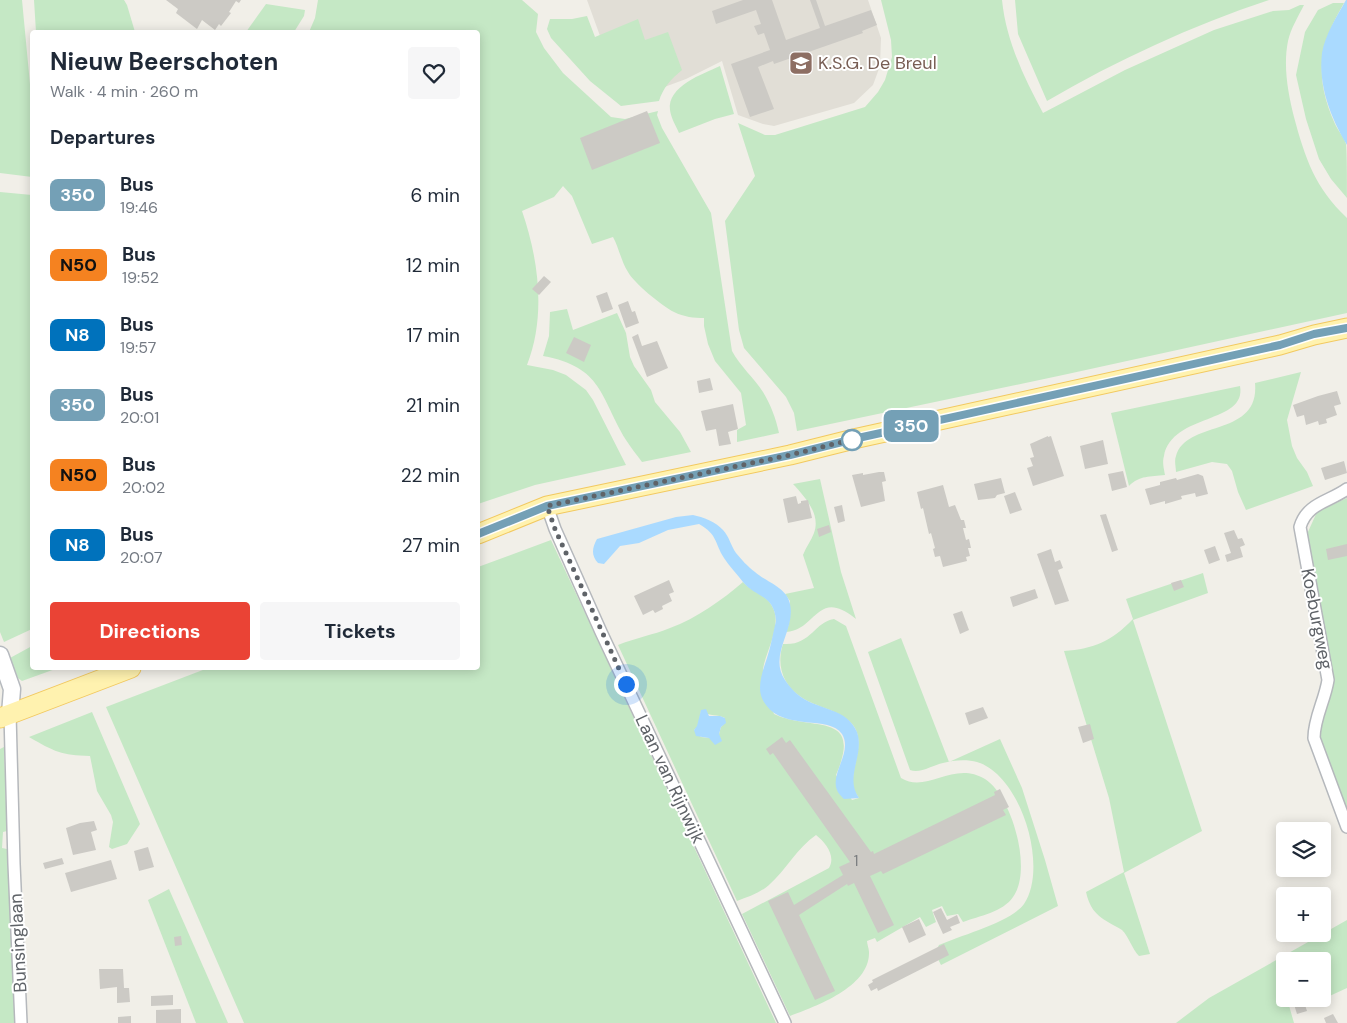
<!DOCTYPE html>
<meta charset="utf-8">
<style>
:root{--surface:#fff;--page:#f6f6f7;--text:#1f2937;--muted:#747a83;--accent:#ea4335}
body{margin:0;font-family:"DM Sans",sans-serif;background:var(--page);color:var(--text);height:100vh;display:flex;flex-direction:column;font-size:19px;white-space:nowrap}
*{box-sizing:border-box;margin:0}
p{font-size:16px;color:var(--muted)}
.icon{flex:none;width:28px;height:28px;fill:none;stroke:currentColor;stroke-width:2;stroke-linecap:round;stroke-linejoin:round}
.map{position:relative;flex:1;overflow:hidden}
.side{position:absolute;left:30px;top:30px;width:450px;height:640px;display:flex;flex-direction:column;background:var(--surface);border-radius:5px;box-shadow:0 2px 12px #0003}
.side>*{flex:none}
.badge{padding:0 10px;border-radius:8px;font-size:18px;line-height:32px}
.tools{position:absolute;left:1276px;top:822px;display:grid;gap:10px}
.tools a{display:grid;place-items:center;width:55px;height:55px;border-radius:5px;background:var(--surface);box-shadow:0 2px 12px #0003;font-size:25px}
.you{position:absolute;width:25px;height:25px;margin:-12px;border:4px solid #fff;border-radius:50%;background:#1a73e8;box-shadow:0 0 0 8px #1a73e833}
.map>.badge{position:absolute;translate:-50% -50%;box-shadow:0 0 0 2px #fff}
h2{padding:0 20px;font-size:19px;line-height:45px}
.round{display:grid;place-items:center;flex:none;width:52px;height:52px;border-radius:5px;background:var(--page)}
.summary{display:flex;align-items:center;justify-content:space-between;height:85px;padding:0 20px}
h1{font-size:24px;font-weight:700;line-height:38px}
.cta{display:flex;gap:10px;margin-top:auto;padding:10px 20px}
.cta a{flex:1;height:58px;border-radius:5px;background:var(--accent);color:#fff;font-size:20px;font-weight:700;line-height:58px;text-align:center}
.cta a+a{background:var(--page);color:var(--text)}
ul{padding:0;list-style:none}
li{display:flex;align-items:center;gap:15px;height:70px;padding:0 20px}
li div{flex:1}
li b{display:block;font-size:19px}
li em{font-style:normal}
li .badge{min-width:55px;font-weight:700;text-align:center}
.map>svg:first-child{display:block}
.education{fill:#e1ded6}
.green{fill:#c5e8c5;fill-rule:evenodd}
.water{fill:#aadaff}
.building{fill:#cccac5}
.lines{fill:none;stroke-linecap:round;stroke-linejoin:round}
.street-casing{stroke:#b5b8bc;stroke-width:14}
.secondary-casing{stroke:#b6babf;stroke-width:19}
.primary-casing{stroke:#f2c960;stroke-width:21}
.street{stroke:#fff;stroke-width:11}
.secondary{stroke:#fff;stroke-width:16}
.primary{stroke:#fff2af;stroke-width:19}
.line-casing{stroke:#fff;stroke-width:11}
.line{stroke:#74a0b6;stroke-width:8}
.walk{stroke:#5f6368;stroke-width:5;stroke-dasharray:0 9}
.stop-dot{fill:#fff;stroke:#74a0b6;stroke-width:2.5}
.labels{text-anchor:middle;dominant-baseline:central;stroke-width:4;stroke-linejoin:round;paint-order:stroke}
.number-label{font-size:15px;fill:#7a7d7f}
.education-label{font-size:18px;fill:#785e54;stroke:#fff;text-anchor:start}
.street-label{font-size:18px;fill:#5f6368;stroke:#fff}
</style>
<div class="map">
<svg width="1347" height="1023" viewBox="0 0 1347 1023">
<rect width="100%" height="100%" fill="#f1efe8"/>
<path class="education" d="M 587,0 L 868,0 L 881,38 L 880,66 L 873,85 L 854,103 L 774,126 L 763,124 L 738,115 L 722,61 L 686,79 L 624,102 Z"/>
<g class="green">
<path d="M 0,0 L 22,0 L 32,105 L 32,177 L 0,173 Z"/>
<path d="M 34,0 L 124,0 L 127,5 L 135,32 L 36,32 Z"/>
<path d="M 318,0 L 522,0 L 538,14 L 536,32 L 544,48 L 563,73 L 611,117 L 625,119 L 658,111 L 657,115 L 662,128 L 711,213 L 732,351 C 740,366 754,378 763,392 C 771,405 776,419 779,433 L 737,442 L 737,430 L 746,425 L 741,393 L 715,361 L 708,344 L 704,326 L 704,318 C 694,318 684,317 674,312 C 662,306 634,283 628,272 C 621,261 619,248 613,237 L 592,244 L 572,196 L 563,186 L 554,197 L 522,211 C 539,260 546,317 527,365 L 553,370 L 566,375 L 586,390 L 593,400 L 626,465 L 535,485 L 478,504 L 478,32 L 309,32 L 315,18 Z"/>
<path d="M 881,0 L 1002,0 C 1006,40 1024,78 1043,113 L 1125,70 L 1214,30 L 1273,11 L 1289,10 L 1300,5 L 1304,5 C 1298,17 1291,28 1288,41 C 1283,66 1288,93 1294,117 C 1305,158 1315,188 1347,218 L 1347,313 L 1063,375 L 797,431 L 794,413 L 786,397 L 744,348 L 739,330 L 725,221 L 755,176 L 738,123 L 765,135 L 775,135 L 865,107 L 878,92 L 885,80 L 892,57 L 891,40 Z"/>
<path d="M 1015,0 L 1269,0 C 1191,26 1117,60 1047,101 L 1018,34 Z"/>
<path d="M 1333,3 L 1344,3 C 1319,46 1314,77 1335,124 C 1338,131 1344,137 1346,144 C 1347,152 1347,187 1347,198 L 1331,179 L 1319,159 L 1306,119 L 1296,75 L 1305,32 L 1318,10 Z"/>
<path d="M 266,4 L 305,10 L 304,16 L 294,32 L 246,32 Z"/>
<path d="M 587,16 L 595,37 L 638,19 L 645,40 L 668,32 L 682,70 C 671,79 663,88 659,101 L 621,106 L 590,81 L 551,38 L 547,29 L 550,19 L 572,19 Z"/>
<path d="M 720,66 L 734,114 L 715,119 L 679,133 C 676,126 671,118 670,110 C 667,86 703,74 720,66 Z"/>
<path d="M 0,192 L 32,195 L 32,629 L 4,642 L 0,632 Z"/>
<path d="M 567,309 L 573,330 L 617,313 L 626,333 L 630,357 L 634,366 L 651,390 L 655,402 L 680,432 L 691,452 L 642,462 C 637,455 631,448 626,440 C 600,397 603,367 543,356 L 549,336 L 550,312 Z"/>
<path d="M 1301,372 L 1287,420 L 1292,446 L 1297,458 L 1307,472 L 1313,486 L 1246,510 L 1238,492 L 1232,471 L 1227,464 L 1212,462 L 1176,472 C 1176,467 1174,461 1176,456 C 1186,419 1260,438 1255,383 Z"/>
<path d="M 1240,386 C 1247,424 1172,413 1164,456 C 1162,462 1164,469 1165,475 C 1150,477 1140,475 1129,486 L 1111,413 Z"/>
<path d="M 820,479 L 841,572 L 856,619 C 817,587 817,630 786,632 L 789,624 L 790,601 L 785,594 L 814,588 L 803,555 C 806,547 811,541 814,533 C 821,514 805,497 793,484 Z"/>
<path d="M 1347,498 L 1347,815 L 1319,744 L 1320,721 L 1332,691 L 1333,675 L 1307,534 L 1317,512 Z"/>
<path d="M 551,540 L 776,1023 L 244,1023 L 106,707 L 208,668 L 478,668 L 478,567 Z"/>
<path d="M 1203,573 L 1208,593 L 1133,620 L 1202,831 L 1124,873 L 1150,954 L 1139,956 C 1132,949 1129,937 1122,930 C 1118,927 1112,925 1108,922 C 1095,915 1089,906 1086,892 L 1124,872 L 1109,798 L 1064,651 C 1094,649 1112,641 1133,619 L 1126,599 Z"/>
<path d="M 743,582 C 752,592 766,594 772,606 C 783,625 766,650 763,669 C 762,677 772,705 774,714 C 811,732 864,710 836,775 L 852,800 L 859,798 C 856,793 853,790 853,784 C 851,766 867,741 852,724 C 838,709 817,708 801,697 C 783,685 776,665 783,644 C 811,646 814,622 834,619 L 846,626 L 901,778 C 927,794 953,760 985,779 C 1012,796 1033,870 1013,897 C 1003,912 979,916 963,922 L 958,914 L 947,916 L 942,906 L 932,910 L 936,922 L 926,927 L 920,917 L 877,942 L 875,938 L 867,941 C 867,944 869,949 869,952 C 870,987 816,1006 790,1016 L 742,914 L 829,868 C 836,856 826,843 816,835 C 797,848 786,870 769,885 C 760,893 748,897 737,901 L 618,645 C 635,638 653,635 670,628 C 697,618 722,600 743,582 ZM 701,711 C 711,717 717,714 725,718 L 725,723 L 721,727 L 719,734 L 709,738 L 701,737 L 694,730 L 698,726 Z"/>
<path d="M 901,638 L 949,762 L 1000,739 L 1022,788 L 1045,860 L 1058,906 L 941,965 L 935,953 L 939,945 C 961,935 1011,922 1024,904 C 1049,867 1021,775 977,762 C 967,759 953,760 943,763 C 933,765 920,774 910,770 L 868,652 Z"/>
<path d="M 32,646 L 32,668 L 58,668 L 22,681 L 18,678 L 10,658 Z"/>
<path d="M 92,712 L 140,824 L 127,844 L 112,849 L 109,847 L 113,822 L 111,815 L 97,791 L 90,756 C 61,755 55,752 29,737 Z"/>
<path d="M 4,747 L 7,831 L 3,832 L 2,848 L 7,849 L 15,1023 L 0,1023 L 0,749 Z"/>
<path d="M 169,889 L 228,1023 L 196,1023 L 148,900 Z"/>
<path d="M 1347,920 L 1347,988 L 1310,1005 L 1308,1005 L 1305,999 L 1322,999 L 1322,961 L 1285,961 L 1285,999 L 1296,999 L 1288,1002 L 1294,1023 L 1176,1023 L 1209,998 Z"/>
</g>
<g class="water">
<path d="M 1346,0 L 1347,0 L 1347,145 C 1331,118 1318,86 1322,53 C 1325,35 1337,16 1346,0 Z"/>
<path d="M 693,515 C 703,517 716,522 723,530 C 729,536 731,546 736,553 C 741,559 748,567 755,572 C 766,582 787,587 790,604 C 796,630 768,655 785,680 C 789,686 795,693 801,697 C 819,710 847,708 857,732 C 865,755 844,777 859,798 L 844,799 C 842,797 838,793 837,790 C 830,773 853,752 842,734 C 829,715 785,731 766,705 C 762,700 760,694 760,688 C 760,678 764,667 767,658 C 771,646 773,633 776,621 C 774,594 756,598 743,582 C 737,574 729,566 724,558 C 714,542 718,535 699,524 L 668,530 L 639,543 L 620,546 L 604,564 L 598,563 C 591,555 592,548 597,539 L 676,517 Z"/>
<path d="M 706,709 L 709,716 L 720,716 L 725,718 L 726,723 L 721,727 L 719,734 L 722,741 L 715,745 L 709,738 L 696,736 L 694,730 L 697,726 L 701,710 Z"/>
</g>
<g class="building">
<path d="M 166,0 L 241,0 L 239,3 L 236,1 L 229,12 L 231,13 L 221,26 L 219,24 L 215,30 L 202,20 L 197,29 L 176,13 L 178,9 Z"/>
<path d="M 743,0 L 772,0 L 786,40 L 820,28 L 810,0 L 816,0 L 825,26 L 871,10 L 877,25 L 862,31 L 863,33 L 774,64 L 773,61 L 758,67 L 774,109 L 750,117 L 731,64 L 770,50 L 764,33 L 758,35 L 754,26 L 761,24 L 756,10 L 716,24 L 712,11 Z"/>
<path d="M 647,111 L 660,143 L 592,170 L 580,138 Z"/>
<path d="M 544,276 L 551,282 L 539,295 L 532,289 Z"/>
<path d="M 607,292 L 613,309 L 602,313 L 596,296 Z"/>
<path d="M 628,301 L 632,312 L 635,311 L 639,323 L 626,328 L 618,305 Z"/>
<path d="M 638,334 L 642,346 L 657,341 L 668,368 L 647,377 L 632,337 Z"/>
<path d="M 574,337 L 591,345 L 584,362 L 566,353 Z"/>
<path d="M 710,378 L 713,390 L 699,393 L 697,381 Z"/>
<path d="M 1337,391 L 1341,404 L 1334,406 L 1337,415 L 1326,419 L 1327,423 L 1319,425 L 1318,421 L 1306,425 L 1304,415 L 1297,417 L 1293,405 L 1318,396 Z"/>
<path d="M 733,404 L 738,429 L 728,432 L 731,444 L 719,446 L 716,429 L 706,431 L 701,411 Z"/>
<path d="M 1048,436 L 1048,437 L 1051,436 L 1064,476 L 1033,486 L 1027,468 L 1033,466 L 1030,458 L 1034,457 L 1030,444 Z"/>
<path d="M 1103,440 L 1108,464 L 1085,469 L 1080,446 Z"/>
<path d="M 1344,461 L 1347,473 L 1325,480 L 1321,468 Z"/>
<path d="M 1123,471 L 1127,487 L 1112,491 L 1108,474 Z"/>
<path d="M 879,472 L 884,472 L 886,481 L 882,482 L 885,501 L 861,507 L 852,475 L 863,473 L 863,475 Z"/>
<path d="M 1198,474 L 1203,476 L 1208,494 L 1196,497 L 1195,493 L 1181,496 L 1182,499 L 1165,504 L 1165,501 L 1150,505 L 1145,489 L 1160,485 L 1160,482 L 1176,478 L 1177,480 Z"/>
<path d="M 1001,478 L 1005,493 L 997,495 L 995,498 L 978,500 L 974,484 Z"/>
<path d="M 943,485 L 949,507 L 955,505 L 961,520 L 964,520 L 966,528 L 963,528 L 966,540 L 969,539 L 971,548 L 968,548 L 970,556 L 966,557 L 967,561 L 943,567 L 940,556 L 935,557 L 933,549 L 935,548 L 931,533 L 929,534 L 923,508 L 921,509 L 917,492 Z"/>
<path d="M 1015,492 L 1022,510 L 1010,514 L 1004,496 Z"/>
<path d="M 796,496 L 798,504 L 801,503 L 801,501 L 808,500 L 812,518 L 788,523 L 783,499 Z"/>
<path d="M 842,505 L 845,521 L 838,523 L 834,507 Z"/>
<path d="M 1106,514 L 1118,550 L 1112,552 L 1100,515 Z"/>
<path d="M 829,525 L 831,532 L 819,537 L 817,529 Z"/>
<path d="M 1234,530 L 1238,539 L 1242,538 L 1245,545 L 1240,547 L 1243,557 L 1227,562 L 1225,555 L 1231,553 L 1224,533 Z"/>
<path d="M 1347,544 L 1347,556 L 1328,560 L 1326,549 Z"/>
<path d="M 1215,546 L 1220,560 L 1209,564 L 1204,550 Z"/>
<path d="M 1051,549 L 1055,562 L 1060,560 L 1063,568 L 1058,570 L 1069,601 L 1055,605 L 1037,554 Z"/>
<path d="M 669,580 L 674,592 L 669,594 L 672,601 L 662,606 L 663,609 L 655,613 L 653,610 L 643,615 L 634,596 Z"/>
<path d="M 1181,580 L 1184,587 L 1174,591 L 1171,583 Z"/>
<path d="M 1035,589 L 1038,598 L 1013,607 L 1010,597 Z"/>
<path d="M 962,611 L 969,630 L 960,634 L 953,614 Z"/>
<path d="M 983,707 L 988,718 L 969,725 L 965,713 Z"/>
<path d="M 1090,724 L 1094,739 L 1083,743 L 1078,727 Z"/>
<path d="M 782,737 L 786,743 L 790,740 L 871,852 L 873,851 L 874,854 L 995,795 L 994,792 L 1000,789 L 1009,807 L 1003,810 L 1006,815 L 883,874 L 881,871 L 870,876 L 894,925 L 878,933 L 854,883 L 848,886 L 847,884 L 799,915 L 835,991 L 815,1000 L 768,901 L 788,892 L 794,905 L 843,875 L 839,867 L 850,862 L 773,753 L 770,755 L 766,749 Z"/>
<path d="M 94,821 L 97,830 L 91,832 L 96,850 L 73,855 L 66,828 L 80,823 Z"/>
<path d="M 148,847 L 154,867 L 139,871 L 134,851 Z"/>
<path d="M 62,858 L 64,864 L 45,869 L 43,863 Z"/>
<path d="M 111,860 L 117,879 L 71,892 L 65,873 Z"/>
<path d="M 941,908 L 947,920 L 957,915 L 960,923 L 950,927 L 952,930 L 943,934 L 933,912 Z"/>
<path d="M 919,919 L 926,935 L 909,943 L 902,927 Z"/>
<path d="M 181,936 L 182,945 L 175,946 L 174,937 Z"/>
<path d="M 944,944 L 949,955 L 878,991 L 877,988 L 871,991 L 868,985 L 873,982 L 872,980 Z"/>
<path d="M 99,969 L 123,969 L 124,988 L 129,988 L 130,1002 L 117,1003 L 117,987 L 100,989 Z"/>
<path d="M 173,995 L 173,1005 L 151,1006 L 151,996 Z"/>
<path d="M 1303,999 L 1307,1011 L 1297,1014 L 1293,1001 Z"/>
<path d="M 181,1009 L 181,1023 L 156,1023 L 156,1010 Z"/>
<path d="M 1333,1014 L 1338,1023 L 1326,1023 L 1324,1018 Z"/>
<path d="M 131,1016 L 131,1023 L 118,1023 L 118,1017 Z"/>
</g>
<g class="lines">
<g class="street-casing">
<g id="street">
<path d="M 1347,489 C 1329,502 1307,503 1300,527 L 1328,680 C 1325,700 1314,718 1314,738 L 1347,827"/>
<path d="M 547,506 L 555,529 L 601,632 L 785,1023"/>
<path d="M 10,714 L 14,864 L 21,1023"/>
</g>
</g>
<g class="secondary-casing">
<path id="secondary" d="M 0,655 L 12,689 L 10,714"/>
</g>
<g class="primary-casing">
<g id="primary">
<path d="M 478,534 L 547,506 L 790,455 L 858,438 L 1280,345 L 1314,335 L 1347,328"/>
<path d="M 0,718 L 131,668"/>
</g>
</g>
<use href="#street" class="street"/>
<use href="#secondary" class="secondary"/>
<use href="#primary" class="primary"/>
</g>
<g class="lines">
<g class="line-casing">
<path id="line" d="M 478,534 L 547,506 L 790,455 L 858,438 L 1280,345 L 1314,334 L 1347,328"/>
</g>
<use href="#line" class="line"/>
<path class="walk" d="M 626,684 L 555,529 L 547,506 L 790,455 L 858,438 L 852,440"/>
</g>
<defs>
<g id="school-square" transform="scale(1.25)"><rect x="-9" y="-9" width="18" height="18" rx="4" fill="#8d6e63" stroke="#fff"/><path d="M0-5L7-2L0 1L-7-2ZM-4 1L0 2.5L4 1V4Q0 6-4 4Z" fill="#fff"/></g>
</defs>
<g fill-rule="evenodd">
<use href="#school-square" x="801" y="63"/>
</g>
<circle class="stop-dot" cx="852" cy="440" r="10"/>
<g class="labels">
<g class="number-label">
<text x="856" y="861">1</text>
</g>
<g class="education-label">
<text x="818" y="63">K.S.G. De Breul</text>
</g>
<g class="street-label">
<text transform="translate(1317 619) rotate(79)">Koeburgweg</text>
<text transform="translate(670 779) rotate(65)">Laan van Rijnwijk</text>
<text transform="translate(18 943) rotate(-93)">Bunsinglaan</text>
</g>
</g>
</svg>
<div class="tools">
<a><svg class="icon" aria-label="layers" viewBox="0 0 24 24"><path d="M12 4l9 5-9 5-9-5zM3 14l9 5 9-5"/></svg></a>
<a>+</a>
<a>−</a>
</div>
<div class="you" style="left:626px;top:684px"></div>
<b class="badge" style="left:911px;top:426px;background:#74a0b6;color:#fff">350</b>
<section class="side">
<div class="summary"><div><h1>Nieuw Beerschoten</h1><p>Walk · 4 min · 260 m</p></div><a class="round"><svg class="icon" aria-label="heart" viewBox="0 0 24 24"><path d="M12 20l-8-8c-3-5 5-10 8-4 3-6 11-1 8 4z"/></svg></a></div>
<h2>Departures</h2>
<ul>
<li><span class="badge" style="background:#74a0b6;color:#fff">350</span><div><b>Bus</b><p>19:46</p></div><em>6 min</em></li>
<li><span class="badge" style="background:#f58220;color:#111">N50</span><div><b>Bus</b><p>19:52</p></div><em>12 min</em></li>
<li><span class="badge" style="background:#0072bc;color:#fff">N8</span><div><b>Bus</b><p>19:57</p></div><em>17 min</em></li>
<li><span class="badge" style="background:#74a0b6;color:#fff">350</span><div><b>Bus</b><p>20:01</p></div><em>21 min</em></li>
<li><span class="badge" style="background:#f58220;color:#111">N50</span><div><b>Bus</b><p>20:02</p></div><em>22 min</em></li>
<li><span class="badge" style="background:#0072bc;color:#fff">N8</span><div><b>Bus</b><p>20:07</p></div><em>27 min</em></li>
</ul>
<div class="cta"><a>Directions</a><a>Tickets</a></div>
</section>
</div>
